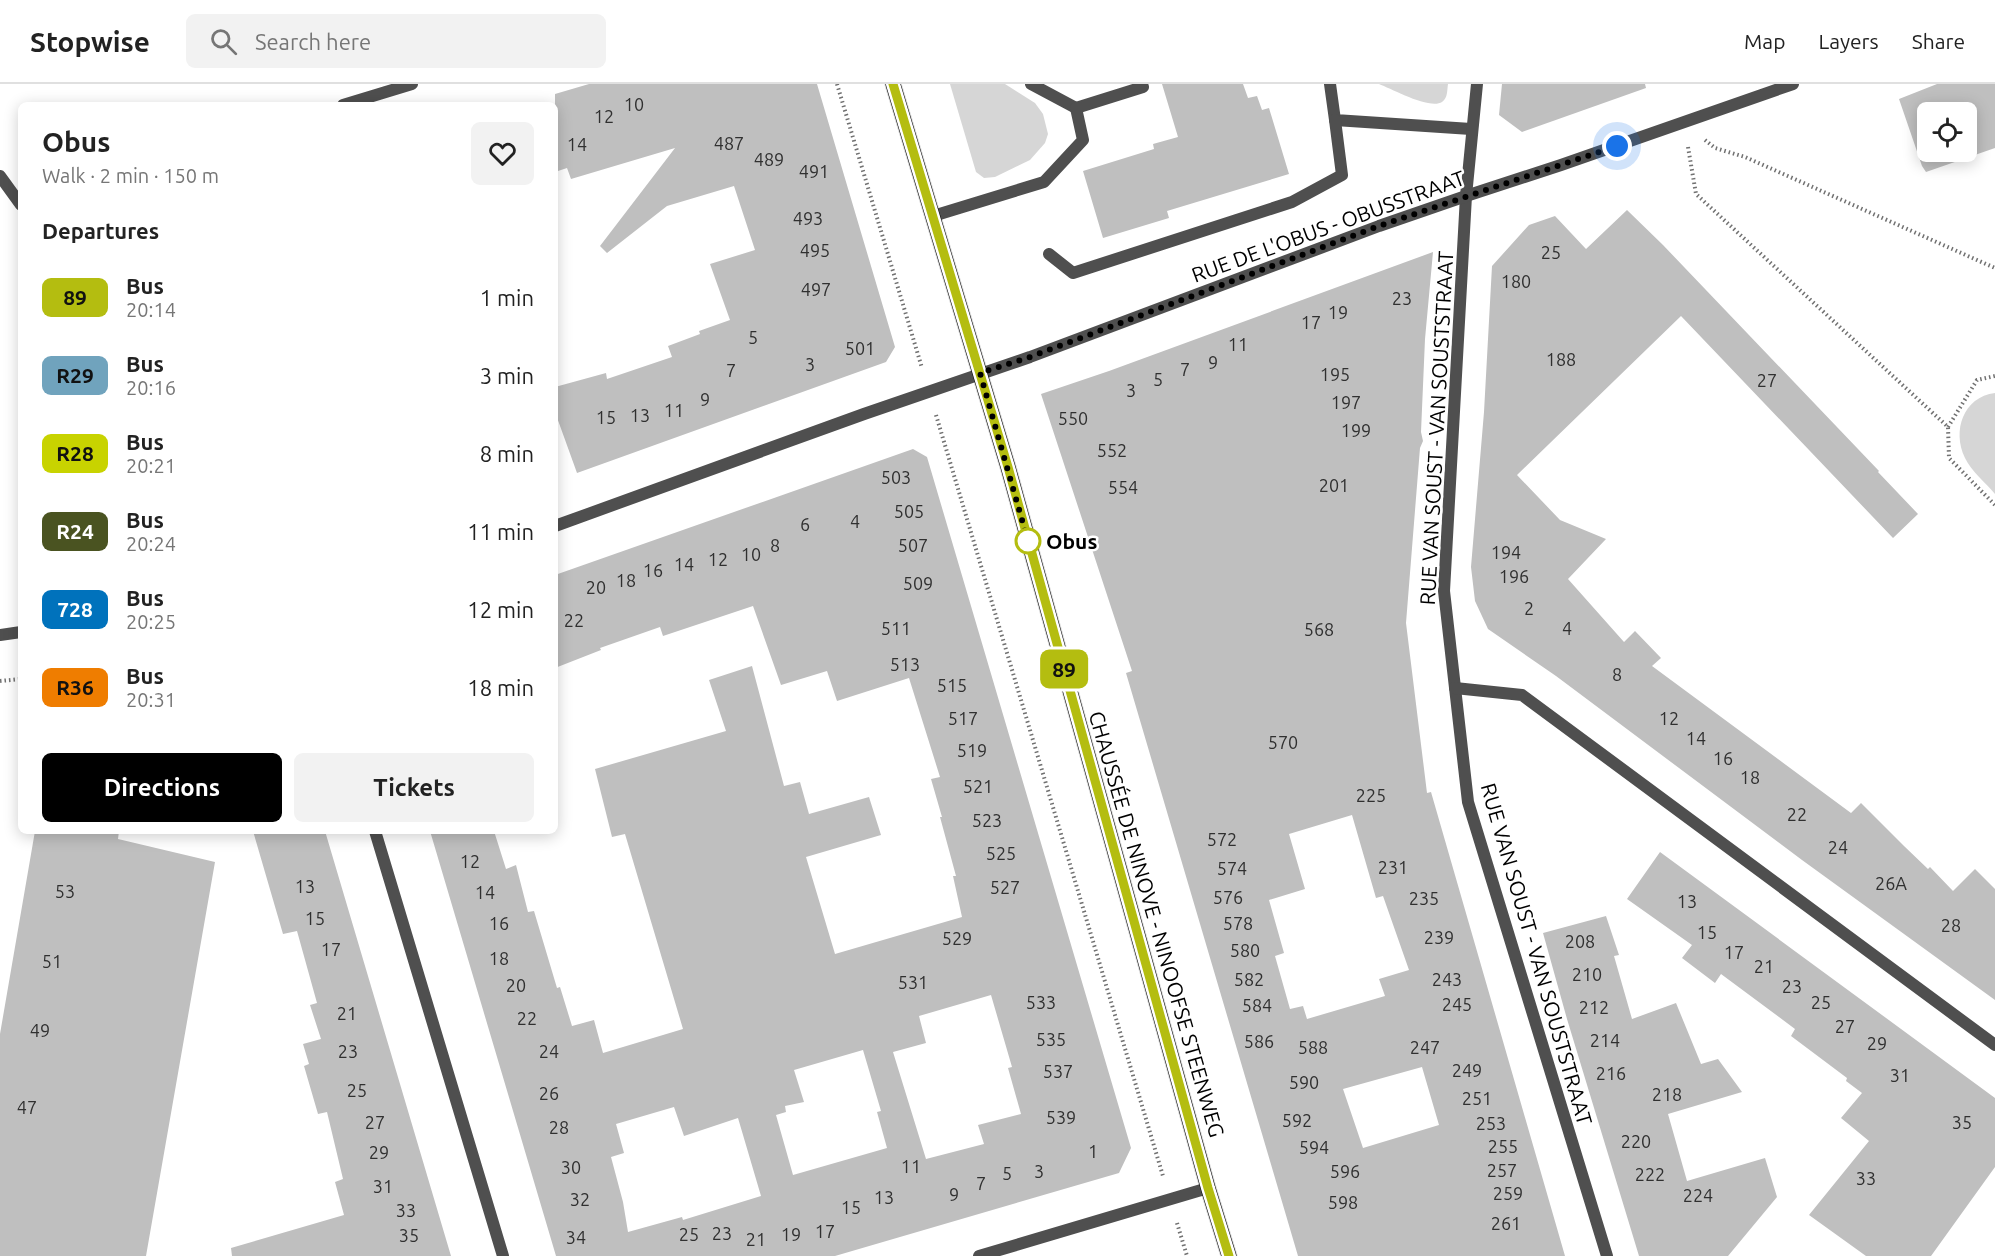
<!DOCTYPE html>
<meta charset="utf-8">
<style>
:root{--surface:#fff;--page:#f2f2f2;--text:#222;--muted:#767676;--line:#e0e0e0;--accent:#000}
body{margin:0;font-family:Ubuntu,sans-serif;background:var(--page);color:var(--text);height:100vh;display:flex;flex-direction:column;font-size:22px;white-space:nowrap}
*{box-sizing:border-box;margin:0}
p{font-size:20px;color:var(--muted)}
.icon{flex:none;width:33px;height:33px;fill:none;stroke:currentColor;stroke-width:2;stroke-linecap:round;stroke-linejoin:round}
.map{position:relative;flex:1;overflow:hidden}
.drawer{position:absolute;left:18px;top:18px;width:540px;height:732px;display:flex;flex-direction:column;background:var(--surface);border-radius:9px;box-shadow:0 3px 15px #0003}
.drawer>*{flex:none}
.badge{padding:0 12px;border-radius:9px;font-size:21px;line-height:39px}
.fabs{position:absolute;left:1917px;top:18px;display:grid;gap:12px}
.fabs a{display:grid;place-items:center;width:60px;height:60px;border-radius:9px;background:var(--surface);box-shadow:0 3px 15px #0003;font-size:30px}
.you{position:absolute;width:30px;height:30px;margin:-15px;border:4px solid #fff;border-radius:50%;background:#1a73e8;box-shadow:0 0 0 9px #1a73e833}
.map>.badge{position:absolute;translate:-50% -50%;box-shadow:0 0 0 3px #fff}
h2{padding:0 24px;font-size:22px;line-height:54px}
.round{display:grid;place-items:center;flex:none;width:63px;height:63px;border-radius:9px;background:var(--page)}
.summary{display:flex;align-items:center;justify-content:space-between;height:102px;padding:0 24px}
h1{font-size:28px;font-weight:600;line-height:45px}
.cta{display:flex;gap:12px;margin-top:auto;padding:12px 24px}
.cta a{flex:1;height:69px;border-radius:9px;background:var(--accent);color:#fff;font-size:24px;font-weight:600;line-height:69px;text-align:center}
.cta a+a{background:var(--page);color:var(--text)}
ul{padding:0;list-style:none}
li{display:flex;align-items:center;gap:18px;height:78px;padding:0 24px}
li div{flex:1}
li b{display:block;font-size:22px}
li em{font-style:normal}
li .badge{min-width:66px;font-weight:700;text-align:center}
header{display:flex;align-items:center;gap:36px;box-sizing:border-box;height:84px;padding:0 30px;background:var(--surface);border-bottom:2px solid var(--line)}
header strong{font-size:28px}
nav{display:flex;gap:33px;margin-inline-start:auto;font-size:21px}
.search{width:420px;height:54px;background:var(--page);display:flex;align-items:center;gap:15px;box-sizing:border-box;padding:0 21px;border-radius:9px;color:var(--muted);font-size:22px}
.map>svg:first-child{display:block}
.green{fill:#d6d6d6}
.building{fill:#bfbfbf;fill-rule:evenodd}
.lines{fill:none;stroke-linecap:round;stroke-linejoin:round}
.primary-casing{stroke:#dbdbdb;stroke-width:17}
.path{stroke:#717171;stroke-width:4;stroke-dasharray:1.5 3;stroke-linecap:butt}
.service{stroke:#4f4f4f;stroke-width:12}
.minor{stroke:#4f4f4f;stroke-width:12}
.primary{stroke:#000;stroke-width:15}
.line-casing{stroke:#fff;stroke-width:14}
.line{stroke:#b4bd10;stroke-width:9}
.walk{stroke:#000;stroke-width:6;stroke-dasharray:0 10.8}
.stop-dot{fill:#fff;stroke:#b4bd10;stroke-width:3}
.labels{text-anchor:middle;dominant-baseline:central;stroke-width:5;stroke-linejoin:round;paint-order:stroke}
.number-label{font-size:18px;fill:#303030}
.street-label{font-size:21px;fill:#000;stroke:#fff}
.stop-label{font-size:21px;font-weight:bold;fill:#000;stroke:#fff;text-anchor:start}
</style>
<header>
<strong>Stopwise</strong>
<div class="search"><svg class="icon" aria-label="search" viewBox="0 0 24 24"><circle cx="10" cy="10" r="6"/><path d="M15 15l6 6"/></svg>Search here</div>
<nav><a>Map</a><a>Layers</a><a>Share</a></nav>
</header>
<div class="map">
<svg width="1995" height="1172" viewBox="0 0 1995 1172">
<rect width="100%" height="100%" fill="#fff"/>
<g class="green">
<path d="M 950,0 L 1005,0 L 1035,19 L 1043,30 L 1048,50 L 1045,59 L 1030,76 L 995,93 L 984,94 L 976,88 Z"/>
<path d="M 1379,0 L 1448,0 C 1447,6 1448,14 1442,18 C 1430,26 1392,5 1379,0 Z"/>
<path d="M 1995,309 L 1995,410 C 1986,399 1971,387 1965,374 C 1952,347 1963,313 1995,309 Z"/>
</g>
<g class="building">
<path d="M 589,0 L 817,0 L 895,263 L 886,278 L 577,389 L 555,328 L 555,303 L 606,289 L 607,295 L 672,273 L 668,262 L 700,250 L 699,247 L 730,236 L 710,180 L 755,166 L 734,102 L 667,122 L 607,169 L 600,162 L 675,64 L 571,95 L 567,84 L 555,88 L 555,10 Z"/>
<path d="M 1162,0 L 1243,0 L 1248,14 L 1257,12 L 1262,26 L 1269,24 L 1289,90 L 1167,127 L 1169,134 L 1103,154 L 1083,87 L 1154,65 L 1153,60 L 1178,53 Z"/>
<path d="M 1502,0 L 1645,0 L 1646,4 L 1522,48 L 1499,31 Z"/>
<path d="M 1937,0 L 1995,0 L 1995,64 L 1926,88 L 1922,82 L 1899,15 ZM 1928,28 L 1966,28 L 1966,68 L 1928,68 Z"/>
<path d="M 1627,126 L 1663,161 L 1879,387 L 1878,388 L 1918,430 L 1893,454 L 1681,232 L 1517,391 L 1560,436 L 1606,455 L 1568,495 L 1624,558 L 1635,547 L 1661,574 L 1652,582 L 1851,729 L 1861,719 L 1904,762 L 1928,785 L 1930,783 L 1953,807 L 1975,785 L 1995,805 L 1995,916 L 1802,776 L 1556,592 L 1488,545 L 1475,517 L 1471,483 L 1484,328 L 1492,182 L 1529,141 L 1555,132 L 1586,165 Z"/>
<path d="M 1433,168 L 1425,255 L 1421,348 L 1423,357 L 1420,364 L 1406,539 L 1427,709 L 1431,708 L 1565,1172 L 1298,1172 L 1126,589 L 1132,587 L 1041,310 L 1109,287 ZM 1352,731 L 1376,814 L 1383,812 L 1409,886 L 1379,895 L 1385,912 L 1307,935 L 1303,922 L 1290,925 L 1275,872 L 1284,869 L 1269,816 L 1305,805 L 1289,750 ZM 1422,983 L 1439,1041 L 1363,1064 L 1343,1005 Z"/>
<path d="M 913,365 L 927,373 L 1131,1064 L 1119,1089 L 835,1172 L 556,1172 L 430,747 L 494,747 L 506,785 L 516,781 L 528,828 L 534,827 L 557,904 L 560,903 L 572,942 L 594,936 L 603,969 L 683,945 L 625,750 L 612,753 L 595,685 L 726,647 L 709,596 L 752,582 L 784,702 L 800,698 L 809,730 L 869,713 L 881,751 L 806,773 L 835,870 L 962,833 L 953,792 L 956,792 L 940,733 L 942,733 L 931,695 L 940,693 L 909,594 L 837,617 L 827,587 L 781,601 L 753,522 L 663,552 L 660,543 L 600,564 L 601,566 L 555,584 L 555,491 ZM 991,911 L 1012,983 L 1008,984 L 1021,1030 L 978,1041 L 984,1060 L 926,1075 L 893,968 L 926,959 L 919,932 ZM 863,966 L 881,1027 L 877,1028 L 887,1064 L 793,1091 L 776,1031 L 786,1028 L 785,1022 L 804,1018 L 794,986 ZM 674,1023 L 684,1052 L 738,1034 L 761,1112 L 683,1136 L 682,1133 L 628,1148 L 623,1118 L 611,1073 L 624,1069 L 616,1040 Z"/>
<path d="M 35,747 L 119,747 L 118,755 L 215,778 L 146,1172 L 0,1172 L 0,950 Z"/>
<path d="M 253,747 L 325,747 L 451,1172 L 232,1172 L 231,1164 L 344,1131 L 335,1098 L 343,1095 L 327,1028 L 318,1030 L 304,982 L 309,980 L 303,960 L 321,955 L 310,921 L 317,919 L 297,847 L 283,850 Z"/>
<path d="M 1660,768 L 1995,1014 L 1995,1083 L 1931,1172 L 1866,1172 L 1809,1131 L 1869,1057 L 1841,1034 L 1862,1009 L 1846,997 L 1847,994 L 1791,952 L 1795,945 L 1721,890 L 1715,899 L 1682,874 L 1692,861 L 1627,815 Z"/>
<path d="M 1606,832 L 1619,871 L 1614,872 L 1632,935 L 1676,919 L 1701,980 L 1718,975 L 1742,1008 L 1668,1030 L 1687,1097 L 1765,1074 L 1777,1113 L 1728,1172 L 1639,1172 L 1567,935 L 1543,849 Z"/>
</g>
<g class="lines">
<g class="primary-casing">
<path id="primary" d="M 893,0 L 1008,383 L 1208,1104 L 1229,1172"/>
</g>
<g class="path">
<path d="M 837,0 L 922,284"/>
<path d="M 1705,56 L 1715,64 L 1745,73 L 1995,184"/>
<path d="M 1688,63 L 1696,110 L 1948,343 L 1949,374 L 1995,421"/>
<path d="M 936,331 L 1163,1092"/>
<path d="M 1948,343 L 1977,296 L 1995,292"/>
<path d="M 0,597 L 21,595"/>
<path d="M 1177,1139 L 1187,1172"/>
</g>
<g class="service">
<path d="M 1031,0 L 1076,24"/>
<path d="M 1330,0 L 1335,36 L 1471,45"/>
<path d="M 933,132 L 1044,98 L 1083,56 L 1076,24 L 1143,3"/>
<path d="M 1049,170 L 1073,189 L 1292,118 L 1342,91 L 1335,36"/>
</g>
<g class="minor">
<path d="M 1477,0 L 1466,112 L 1444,507 L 1468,718 L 1607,1172"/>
<path d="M 343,21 L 412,0"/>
<path d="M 0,92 L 21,121"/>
<path d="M 555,442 L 864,330 L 1030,273 L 1379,142 L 1466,112 L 1561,81 L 1793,0"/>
<path d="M 0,551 L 21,548"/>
<path d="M 1455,604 L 1522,611 L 1995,961"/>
<path d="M 375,747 L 503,1172"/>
<path d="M 979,1172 L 1208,1104"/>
</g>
<use href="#primary" class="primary"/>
</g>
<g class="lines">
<g class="line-casing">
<path id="line" d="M 893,0 L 1008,383 L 1208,1104 L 1229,1172"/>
</g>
<use href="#line" class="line"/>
<path class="walk" d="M 1028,457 L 980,289 L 1030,273 L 1379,142 L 1617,62"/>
</g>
<circle class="stop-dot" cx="1028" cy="457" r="12"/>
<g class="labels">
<g class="number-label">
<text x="634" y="20">10</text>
<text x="604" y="32">12</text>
<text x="729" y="59">487</text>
<text x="577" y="60">14</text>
<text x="769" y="75">489</text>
<text x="814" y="87">491</text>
<text x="808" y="134">493</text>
<text x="815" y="166">495</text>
<text x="1551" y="168">25</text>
<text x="1516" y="197">180</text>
<text x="816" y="205">497</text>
<text x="1402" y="214">23</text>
<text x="1338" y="228">19</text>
<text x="1311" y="238">17</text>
<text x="753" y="253">5</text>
<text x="1238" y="260">11</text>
<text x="860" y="264">501</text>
<text x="1561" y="275">188</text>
<text x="1213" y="278">9</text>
<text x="810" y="280">3</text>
<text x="1185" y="285">7</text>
<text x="731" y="286">7</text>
<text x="1335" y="290">195</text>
<text x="1158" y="295">5</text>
<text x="1767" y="296">27</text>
<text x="1131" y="306">3</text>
<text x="705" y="315">9</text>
<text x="1346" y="318">197</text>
<text x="674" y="326">11</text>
<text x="640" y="331">13</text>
<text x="606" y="333">15</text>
<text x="1073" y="334">550</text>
<text x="1356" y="346">199</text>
<text x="1112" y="366">552</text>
<text x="896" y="393">503</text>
<text x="1334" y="401">201</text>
<text x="1123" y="403">554</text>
<text x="909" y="427">505</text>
<text x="855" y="437">4</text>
<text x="805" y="440">6</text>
<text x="775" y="461">8</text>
<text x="913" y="461">507</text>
<text x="1506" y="468">194</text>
<text x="751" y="470">10</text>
<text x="718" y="475">12</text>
<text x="684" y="480">14</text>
<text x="653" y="486">16</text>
<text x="1514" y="492">196</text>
<text x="626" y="496">18</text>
<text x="918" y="499">509</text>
<text x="596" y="503">20</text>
<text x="1529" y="524">2</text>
<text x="574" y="536">22</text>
<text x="896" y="544">511</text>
<text x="1567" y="544">4</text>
<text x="1319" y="545">568</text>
<text x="905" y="580">513</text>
<text x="1617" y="590">8</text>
<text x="952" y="601">515</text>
<text x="963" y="634">517</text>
<text x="1669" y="634">12</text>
<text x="1696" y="654">14</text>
<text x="1283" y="658">570</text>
<text x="972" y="666">519</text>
<text x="1723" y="674">16</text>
<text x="1750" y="693">18</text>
<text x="978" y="702">521</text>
<text x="1371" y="711">225</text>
<text x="1797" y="730">22</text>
<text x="987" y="736">523</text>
<text x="1222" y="755">572</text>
<text x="1838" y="763">24</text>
<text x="1001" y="769">525</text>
<text x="470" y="777">12</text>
<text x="1393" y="783">231</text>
<text x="1232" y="784">574</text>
<text x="1891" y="799">26A</text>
<text x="305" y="802">13</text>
<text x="1005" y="803">527</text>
<text x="65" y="807">53</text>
<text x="485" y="808">14</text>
<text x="1228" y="813">576</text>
<text x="1424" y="814">235</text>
<text x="1687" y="817">13</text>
<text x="315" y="834">15</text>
<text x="499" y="839">16</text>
<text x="1238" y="839">578</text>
<text x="1951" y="841">28</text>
<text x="1707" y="848">15</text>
<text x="1439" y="853">239</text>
<text x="957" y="854">529</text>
<text x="1580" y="857">208</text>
<text x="331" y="865">17</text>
<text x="1245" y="866">580</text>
<text x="1734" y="868">17</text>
<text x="499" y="874">18</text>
<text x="52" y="877">51</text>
<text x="1764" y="882">21</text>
<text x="1587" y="890">210</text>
<text x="1249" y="895">582</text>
<text x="1447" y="895">243</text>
<text x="913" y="898">531</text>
<text x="516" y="901">20</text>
<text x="1792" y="902">23</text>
<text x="1041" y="918">533</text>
<text x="1821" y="918">25</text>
<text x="1457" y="920">245</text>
<text x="1257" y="921">584</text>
<text x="1594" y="923">212</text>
<text x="347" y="929">21</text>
<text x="527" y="934">22</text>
<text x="1845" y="942">27</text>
<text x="40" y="946">49</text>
<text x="1051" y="955">535</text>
<text x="1605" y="956">214</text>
<text x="1259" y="957">586</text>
<text x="1877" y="959">29</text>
<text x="1313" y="963">588</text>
<text x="1425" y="963">247</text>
<text x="348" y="967">23</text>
<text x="549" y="967">24</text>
<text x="1467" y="986">249</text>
<text x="1058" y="987">537</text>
<text x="1611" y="989">216</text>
<text x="1900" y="991">31</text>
<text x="1304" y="998">590</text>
<text x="357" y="1006">25</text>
<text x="549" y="1009">26</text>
<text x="1667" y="1010">218</text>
<text x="1477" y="1014">251</text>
<text x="27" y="1023">47</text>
<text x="1061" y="1033">539</text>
<text x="1297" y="1036">592</text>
<text x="375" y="1038">27</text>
<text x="1962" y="1038">35</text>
<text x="1491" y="1039">253</text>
<text x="559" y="1043">28</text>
<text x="1636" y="1057">220</text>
<text x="1503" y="1062">255</text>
<text x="1314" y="1063">594</text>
<text x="1093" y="1067">1</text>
<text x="379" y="1068">29</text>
<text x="911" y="1082">11</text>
<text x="571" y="1083">30</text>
<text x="1502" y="1086">257</text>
<text x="1039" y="1087">3</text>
<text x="1345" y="1087">596</text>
<text x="1007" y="1089">5</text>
<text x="1650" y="1090">222</text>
<text x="1866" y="1094">33</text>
<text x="981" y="1099">7</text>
<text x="383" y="1102">31</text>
<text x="1508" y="1109">259</text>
<text x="954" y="1110">9</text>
<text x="1698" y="1111">224</text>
<text x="884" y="1113">13</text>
<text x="580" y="1115">32</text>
<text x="1343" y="1118">598</text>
<text x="851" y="1123">15</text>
<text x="406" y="1126">33</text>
<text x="1506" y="1139">261</text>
<text x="825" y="1147">17</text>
<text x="722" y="1149">23</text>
<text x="689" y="1150">25</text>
<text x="791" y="1150">19</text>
<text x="409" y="1151">35</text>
<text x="576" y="1153">34</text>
<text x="756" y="1155">21</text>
</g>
<g class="street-label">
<text transform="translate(1328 142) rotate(-20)">RUE DE L'OBUS - OBUSSTRAAT</text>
<text transform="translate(1436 344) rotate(-87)">RUE VAN SOUST - VAN SOUSTSTRAAT</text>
<text transform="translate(1157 840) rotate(74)">CHAUSSÉE DE NINOVE - NINOOFSE STEENWEG</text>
<text transform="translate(1537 870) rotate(74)">RUE VAN SOUST - VAN SOUSTSTRAAT</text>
</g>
<g class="stop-label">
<text x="1046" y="457">Obus</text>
</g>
</g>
</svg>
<div class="fabs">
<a><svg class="icon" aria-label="locate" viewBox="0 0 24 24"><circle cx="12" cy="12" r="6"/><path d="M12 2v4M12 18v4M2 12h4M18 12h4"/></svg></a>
</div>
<div class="you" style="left:1617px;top:62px"></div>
<b class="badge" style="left:1064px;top:585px;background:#b4bd10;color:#111">89</b>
<section class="drawer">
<div class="summary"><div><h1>Obus</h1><p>Walk · 2 min · 150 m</p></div><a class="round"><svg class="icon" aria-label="heart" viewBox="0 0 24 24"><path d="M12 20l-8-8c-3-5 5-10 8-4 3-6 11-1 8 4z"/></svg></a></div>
<h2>Departures</h2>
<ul>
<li><span class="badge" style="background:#b4bd10;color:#111">89</span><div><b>Bus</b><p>20:14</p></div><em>1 min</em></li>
<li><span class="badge" style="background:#70a3bd;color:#111">R29</span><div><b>Bus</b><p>20:16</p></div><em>3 min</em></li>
<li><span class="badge" style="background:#c8d300;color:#111">R28</span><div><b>Bus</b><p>20:21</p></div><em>8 min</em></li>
<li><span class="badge" style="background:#4a5321;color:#fff">R24</span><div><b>Bus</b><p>20:24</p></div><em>11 min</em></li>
<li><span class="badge" style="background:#0072bc;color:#fff">728</span><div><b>Bus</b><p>20:25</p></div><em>12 min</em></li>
<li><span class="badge" style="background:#ef7d00;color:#111">R36</span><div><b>Bus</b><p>20:31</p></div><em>18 min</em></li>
</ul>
<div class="cta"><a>Directions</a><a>Tickets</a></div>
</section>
</div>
